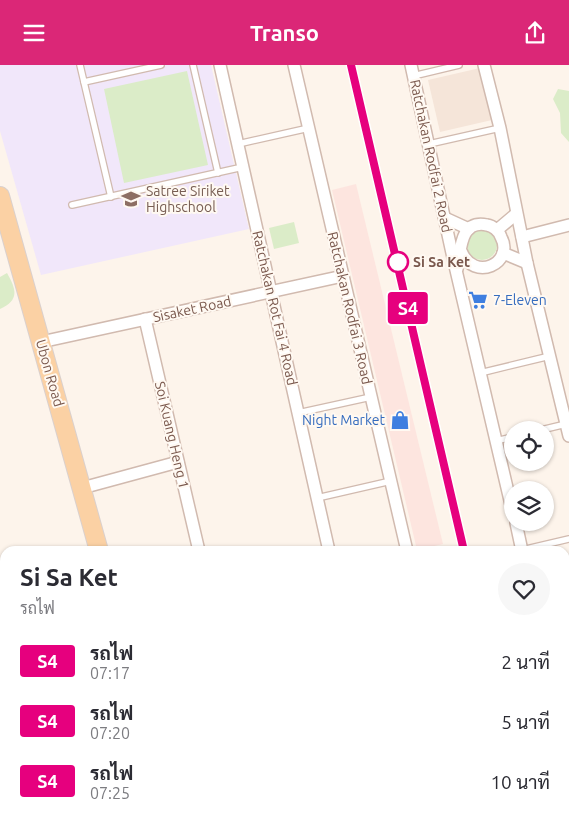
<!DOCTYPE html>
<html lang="th">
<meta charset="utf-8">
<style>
:root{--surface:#fff;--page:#f7f7f7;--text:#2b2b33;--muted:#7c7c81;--accent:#db2777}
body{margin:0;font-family:Ubuntu,Sarabun,sans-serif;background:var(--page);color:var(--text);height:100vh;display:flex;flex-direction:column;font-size:19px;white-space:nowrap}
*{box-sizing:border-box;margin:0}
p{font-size:16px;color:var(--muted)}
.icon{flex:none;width:28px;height:28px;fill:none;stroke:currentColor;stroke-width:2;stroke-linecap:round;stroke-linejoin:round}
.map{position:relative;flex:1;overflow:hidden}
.drawer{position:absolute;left:0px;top:481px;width:570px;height:276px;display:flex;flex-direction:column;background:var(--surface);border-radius:15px 15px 0 0;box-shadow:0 1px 4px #0004}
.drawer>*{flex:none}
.badge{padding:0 10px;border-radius:4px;font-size:18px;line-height:32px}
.tools{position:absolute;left:504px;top:356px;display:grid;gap:10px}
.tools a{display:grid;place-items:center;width:50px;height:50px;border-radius:50%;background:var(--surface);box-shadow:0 1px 4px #0004;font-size:25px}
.map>.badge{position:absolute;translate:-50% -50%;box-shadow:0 0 0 2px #fff}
.round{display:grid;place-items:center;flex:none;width:52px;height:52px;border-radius:26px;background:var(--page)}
.head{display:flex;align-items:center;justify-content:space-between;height:85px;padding:0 20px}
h1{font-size:24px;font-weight:700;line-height:38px}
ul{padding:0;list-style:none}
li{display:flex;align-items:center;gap:15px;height:60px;padding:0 20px}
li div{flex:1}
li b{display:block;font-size:19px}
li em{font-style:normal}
li .badge{min-width:55px;font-weight:700;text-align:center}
header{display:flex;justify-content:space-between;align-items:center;height:65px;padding:0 20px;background:var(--accent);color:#fff;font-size:22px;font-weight:700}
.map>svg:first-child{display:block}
.residential{fill:#f5e5d9}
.commercial{fill:#fde5df}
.education{fill:#f1e7fa}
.green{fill:#dbecc8}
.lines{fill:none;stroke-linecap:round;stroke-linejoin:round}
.service-casing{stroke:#d1baaf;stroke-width:8}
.minor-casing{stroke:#d1baaf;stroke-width:14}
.tertiary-casing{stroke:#d1baaf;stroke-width:16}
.secondary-casing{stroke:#d6bcaf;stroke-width:18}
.primary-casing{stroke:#dad0cd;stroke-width:20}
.service{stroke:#fff;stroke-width:5.5}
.minor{stroke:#fff;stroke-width:11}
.tertiary{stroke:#fff;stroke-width:14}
.secondary{stroke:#fff;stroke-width:15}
.primary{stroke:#fbd1a4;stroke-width:18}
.rail-casing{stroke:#b6a7c9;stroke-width:5}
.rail{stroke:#fff9f2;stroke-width:3;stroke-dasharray:9;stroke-linecap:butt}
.line-casing{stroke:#fff;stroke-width:11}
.line{stroke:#e6007e;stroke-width:8}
.stop-dot{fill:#fff;stroke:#e6007e;stroke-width:2.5}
.labels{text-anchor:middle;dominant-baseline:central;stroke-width:4;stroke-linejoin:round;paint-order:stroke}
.street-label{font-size:14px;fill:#7a584d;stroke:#fff9f2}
.education-label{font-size:14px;fill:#785e54;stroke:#fff9f2;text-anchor:start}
.stop-label{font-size:14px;font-weight:bold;fill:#7a584d;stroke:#fff9f2;text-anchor:start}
.shop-label{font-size:14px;fill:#366cbe;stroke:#fff9f2;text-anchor:start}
</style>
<header><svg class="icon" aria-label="menu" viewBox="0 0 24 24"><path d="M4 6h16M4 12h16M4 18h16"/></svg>Transo<svg class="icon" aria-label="share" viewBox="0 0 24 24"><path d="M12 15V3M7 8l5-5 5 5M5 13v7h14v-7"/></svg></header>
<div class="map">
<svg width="569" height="757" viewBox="0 0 569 757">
<rect width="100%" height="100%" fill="#fdf4eb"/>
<path class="residential" d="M 480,3 L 492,55 L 440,67 L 428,15 Z"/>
<g class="commercial">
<path d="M 356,119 L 443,479 L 417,485 L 332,125 Z"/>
<path d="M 569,595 L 569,757 L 534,757 L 533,753 L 565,752 L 565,604 Z"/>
<path d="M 5,640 L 5,751 L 0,754 L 0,641 Z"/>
<path d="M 473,753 L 513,753 L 514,757 L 474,757 Z"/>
</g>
<path class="education" d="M 0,0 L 211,0 L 249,164 L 41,210 L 0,66 Z"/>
<g class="green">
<path d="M 187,6 L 208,100 L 124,118 L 104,24 Z"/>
<path d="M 558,24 L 569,26 L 569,77 L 561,68 L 560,48 L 553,34 Z"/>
<path d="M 294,157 L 299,178 L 274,184 L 269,163 Z"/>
<circle cx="482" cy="180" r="15"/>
<path d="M 7,208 C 16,224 20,235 0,244 L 0,212 Z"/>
</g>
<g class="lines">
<g class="service-casing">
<g id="service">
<path d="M 80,0 L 111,132"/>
<path d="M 193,0 L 218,108"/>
<path d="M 413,11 L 459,0"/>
<path d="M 84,17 L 161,0"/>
<path d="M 238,79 L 309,63"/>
<path d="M 429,79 L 500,63"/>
<path d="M 72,140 L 243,102"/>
<path d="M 480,308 L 550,291"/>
<path d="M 298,348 L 371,332"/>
<path d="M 541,365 L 566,359"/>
<path d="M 496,376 L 512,372"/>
<path d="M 317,433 L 391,416"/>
<path d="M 522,485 L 569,474"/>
<path d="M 421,752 L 422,757"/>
</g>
</g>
<g class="minor-casing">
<g id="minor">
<path d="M 220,0 L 329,486"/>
<path d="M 294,0 L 407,486"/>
<path d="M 411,0 L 452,188 L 512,444"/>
<path d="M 484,0 L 500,63 L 527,198 L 569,371"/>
<path d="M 445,153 L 469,164"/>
<path d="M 497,165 L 516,149"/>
<path d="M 522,172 L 569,160"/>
<path d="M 503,188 L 527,198"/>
<path d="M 457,204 C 461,187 459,154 487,160 C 493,161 499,166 501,172 C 515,198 474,218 461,186"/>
<path d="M 145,254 L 199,486"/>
<path d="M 41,277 L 343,211"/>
<path d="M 82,423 L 178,397"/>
<path d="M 516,458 L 522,486"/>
<path d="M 565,670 L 569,688"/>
<path d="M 468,752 L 469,757"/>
</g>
</g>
<g class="tertiary-casing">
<g id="tertiary">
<path d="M 0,592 L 5,591"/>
<path d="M 0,606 L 5,605"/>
</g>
</g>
<g class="secondary-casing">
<path id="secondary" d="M 565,581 L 569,579"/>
</g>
<g class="primary-casing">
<g id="primary">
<path d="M 0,131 L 99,486"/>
<path d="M 160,757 L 170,752"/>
</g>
</g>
<use href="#service" class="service"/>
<use href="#minor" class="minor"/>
<use href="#tertiary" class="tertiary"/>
<use href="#secondary" class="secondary"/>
<use href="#primary" class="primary"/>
<g class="rail-casing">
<g id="rail">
<path d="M 351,0 L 464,486"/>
<path d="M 526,752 L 527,757"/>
</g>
</g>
<use href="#rail" class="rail"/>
</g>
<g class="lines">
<g class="line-casing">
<path id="line" d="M 351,0 L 464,486"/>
</g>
<use href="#line" class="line"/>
</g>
<defs>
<g id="school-bare" transform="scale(1.5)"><path d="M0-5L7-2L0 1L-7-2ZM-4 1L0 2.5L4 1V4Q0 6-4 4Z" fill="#8d6e63" stroke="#fff9f2" stroke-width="2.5" paint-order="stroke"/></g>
<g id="supermarket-bare" transform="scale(1.5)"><path d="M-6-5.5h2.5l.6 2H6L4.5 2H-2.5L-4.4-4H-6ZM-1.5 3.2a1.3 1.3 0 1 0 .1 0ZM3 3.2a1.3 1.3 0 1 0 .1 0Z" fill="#3f7fe0" stroke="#fff9f2" stroke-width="2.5" paint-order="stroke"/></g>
<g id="shop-bare" transform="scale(1.5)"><path d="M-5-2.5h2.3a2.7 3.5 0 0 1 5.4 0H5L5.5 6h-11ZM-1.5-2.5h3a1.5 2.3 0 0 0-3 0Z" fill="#3f7fe0" stroke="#fff9f2" stroke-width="2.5" paint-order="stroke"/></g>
</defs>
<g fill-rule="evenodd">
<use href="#school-bare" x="131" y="134"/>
<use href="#supermarket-bare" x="478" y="235"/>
<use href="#shop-bare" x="400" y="355"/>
</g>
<circle class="stop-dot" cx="398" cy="197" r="10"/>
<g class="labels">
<g class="street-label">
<text transform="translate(431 91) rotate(78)">Ratchakan Rodfai 2 Road</text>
<text transform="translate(275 243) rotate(77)">Ratchakan Rot Fai 4 Road</text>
<text transform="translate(350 243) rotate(77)">Ratchakan Rodfai 3 Road</text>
<text transform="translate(192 244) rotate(-12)">Sisaket Road</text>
<text transform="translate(50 308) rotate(74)">Ubon Road</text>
<text transform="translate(172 370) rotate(77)">Soi Kuang Heng 1</text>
</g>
<g class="education-label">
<text x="146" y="126">Satree Siriket<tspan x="146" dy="16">Highschool</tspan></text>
</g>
<g class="stop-label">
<text x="413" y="197">Si Sa Ket</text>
</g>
<g class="shop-label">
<text x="493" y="235">7-Eleven</text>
<text x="385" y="355" text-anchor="end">Night Market</text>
</g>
</g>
</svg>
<div class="tools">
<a><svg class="icon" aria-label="locate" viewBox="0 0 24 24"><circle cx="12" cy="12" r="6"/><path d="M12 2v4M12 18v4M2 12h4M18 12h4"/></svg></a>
<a><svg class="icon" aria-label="layers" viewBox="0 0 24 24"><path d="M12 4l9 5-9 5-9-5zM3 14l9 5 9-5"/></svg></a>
</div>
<b class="badge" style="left:408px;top:243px;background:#e6007e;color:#fff">S4</b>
<section class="drawer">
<div class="head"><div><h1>Si Sa Ket</h1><p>รถไฟ</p></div><a class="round"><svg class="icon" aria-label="heart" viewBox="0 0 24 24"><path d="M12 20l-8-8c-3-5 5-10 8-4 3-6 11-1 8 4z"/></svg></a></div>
<ul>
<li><span class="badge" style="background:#e6007e;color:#fff">S4</span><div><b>รถไฟ</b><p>07:17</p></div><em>2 นาที</em></li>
<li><span class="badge" style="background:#e6007e;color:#fff">S4</span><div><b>รถไฟ</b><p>07:20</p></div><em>5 นาที</em></li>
<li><span class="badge" style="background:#e6007e;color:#fff">S4</span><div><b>รถไฟ</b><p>07:25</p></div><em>10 นาที</em></li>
</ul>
</section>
</div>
